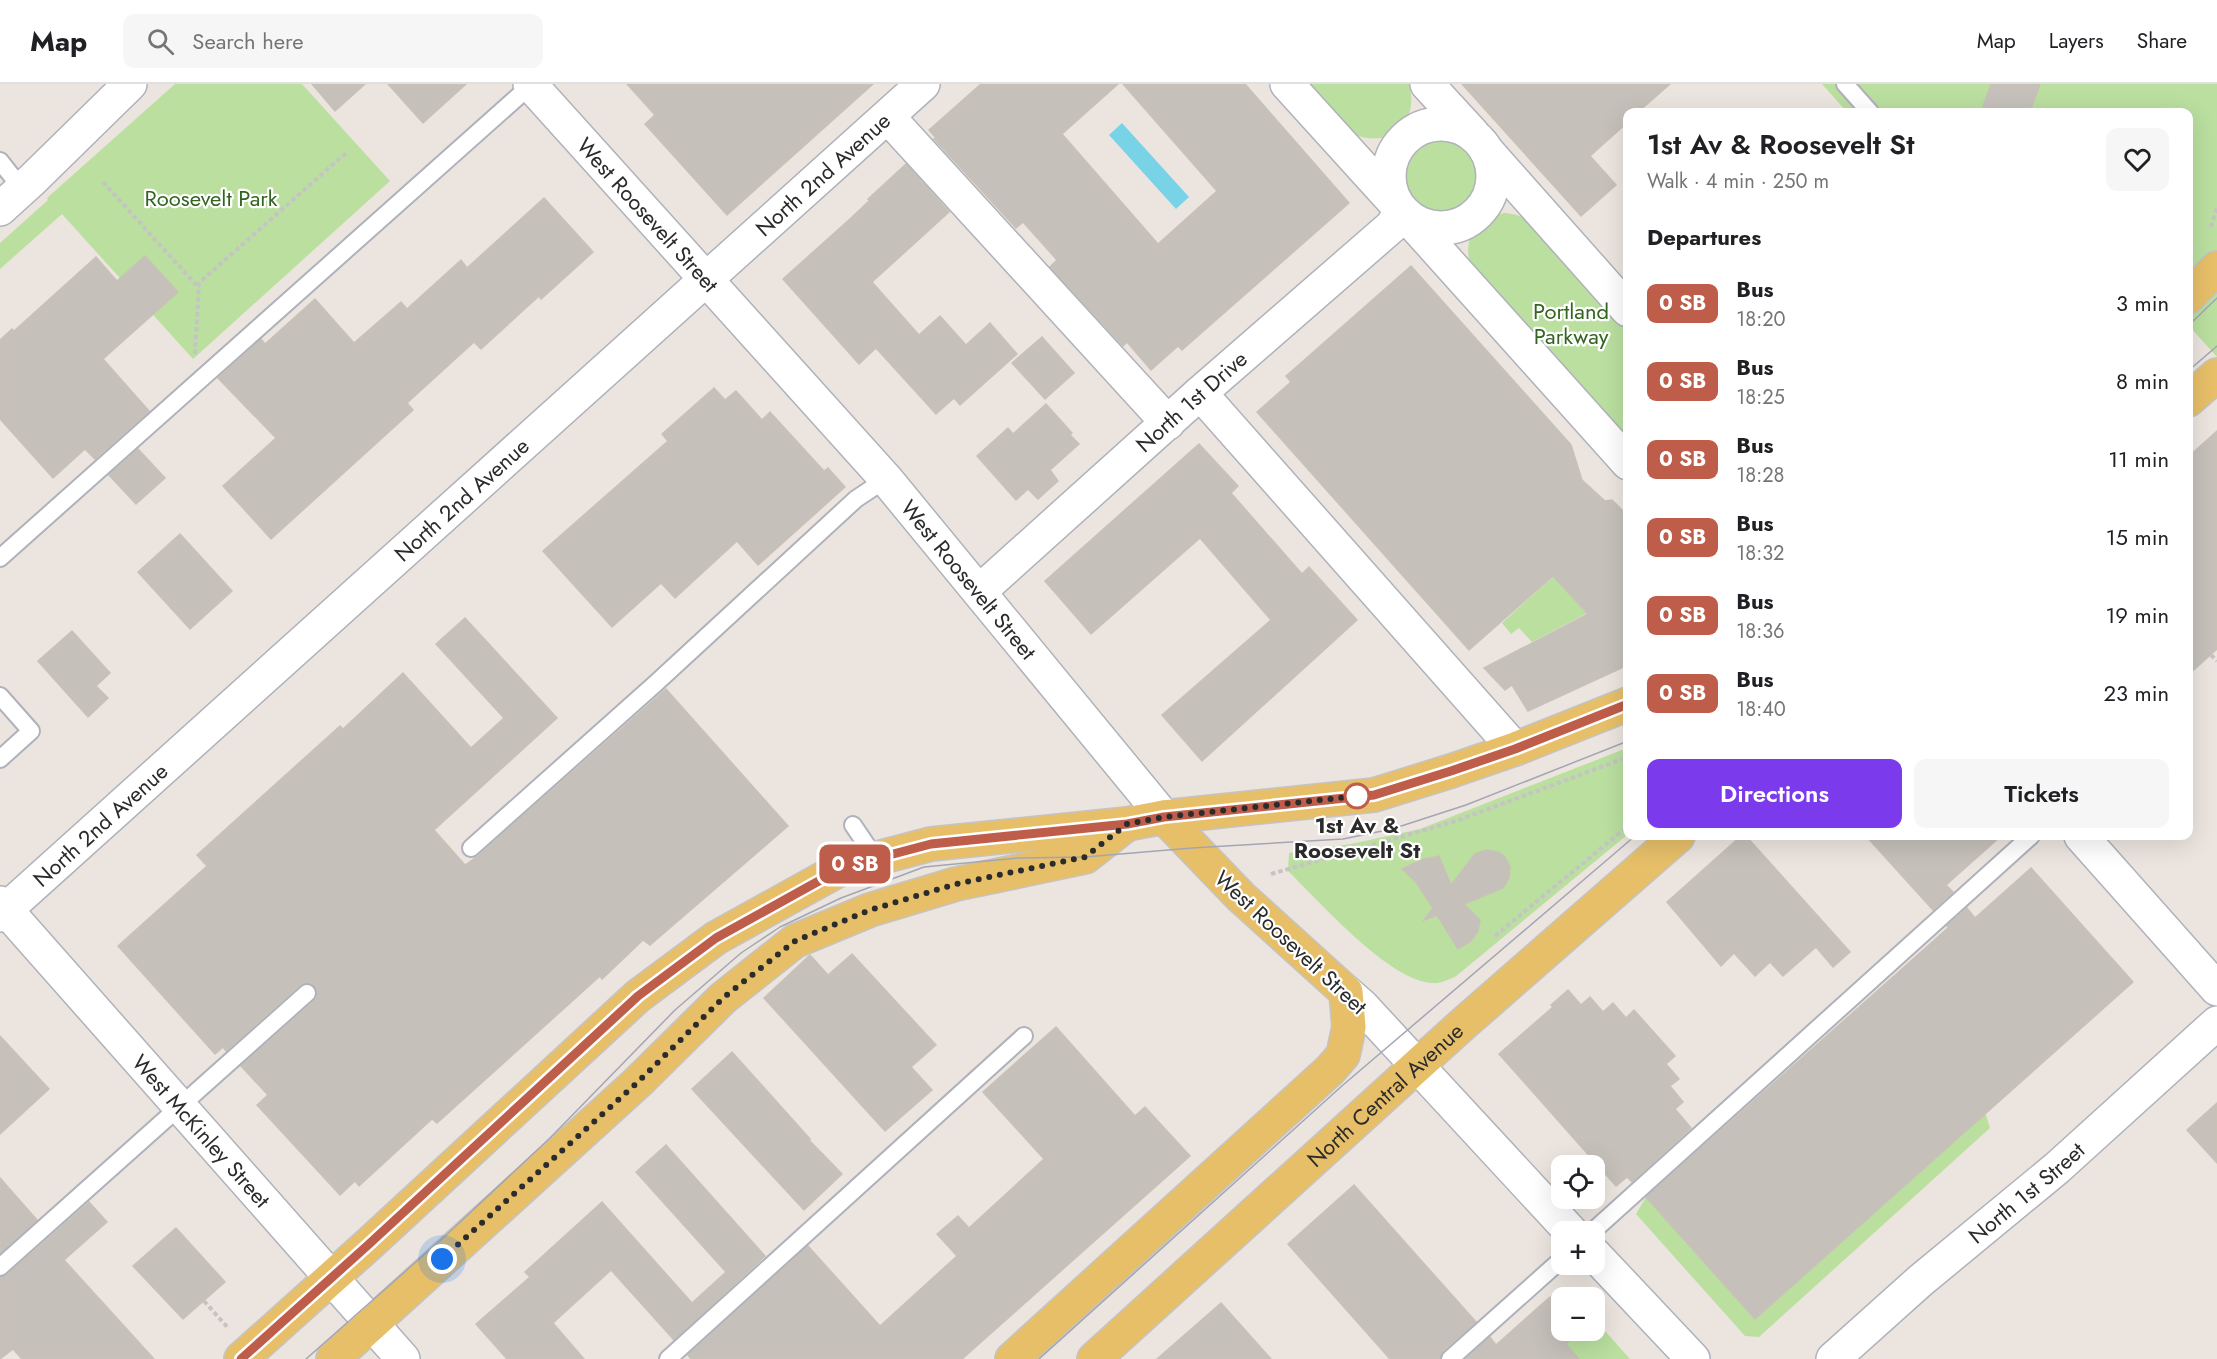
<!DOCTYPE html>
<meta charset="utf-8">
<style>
:root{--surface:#fff;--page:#f6f6f6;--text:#202124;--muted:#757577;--line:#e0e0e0;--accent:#7c3aed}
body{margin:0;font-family:Jost,sans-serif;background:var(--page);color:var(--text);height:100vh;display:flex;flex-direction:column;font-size:22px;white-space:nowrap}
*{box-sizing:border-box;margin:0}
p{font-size:20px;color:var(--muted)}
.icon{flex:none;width:33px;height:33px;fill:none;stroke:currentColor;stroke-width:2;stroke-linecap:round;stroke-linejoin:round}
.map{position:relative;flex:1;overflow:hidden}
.drawer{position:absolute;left:1623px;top:24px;width:570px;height:732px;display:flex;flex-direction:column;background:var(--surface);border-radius:12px;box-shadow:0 6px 24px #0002}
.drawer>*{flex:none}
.badge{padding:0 12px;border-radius:9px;font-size:21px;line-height:39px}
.buttons{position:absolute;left:1551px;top:1071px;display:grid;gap:12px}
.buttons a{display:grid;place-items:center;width:54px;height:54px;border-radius:12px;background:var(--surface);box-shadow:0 6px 24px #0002;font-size:30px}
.you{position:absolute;width:30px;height:30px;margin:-15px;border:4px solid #fff;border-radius:50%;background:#1a73e8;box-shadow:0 0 0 9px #1a73e833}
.map>.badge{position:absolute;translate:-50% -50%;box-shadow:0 0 0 3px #fff}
h2{padding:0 24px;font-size:22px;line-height:54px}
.round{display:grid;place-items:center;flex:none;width:63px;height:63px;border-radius:12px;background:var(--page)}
.summary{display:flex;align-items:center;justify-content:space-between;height:102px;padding:0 24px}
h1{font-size:28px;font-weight:600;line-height:45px}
.action{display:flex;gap:12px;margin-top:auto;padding:12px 24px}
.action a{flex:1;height:69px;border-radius:12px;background:var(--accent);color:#fff;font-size:24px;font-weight:600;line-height:69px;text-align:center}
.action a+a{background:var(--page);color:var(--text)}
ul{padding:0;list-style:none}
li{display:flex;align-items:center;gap:18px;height:78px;padding:0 24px}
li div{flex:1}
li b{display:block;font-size:22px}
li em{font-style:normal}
li .badge{min-width:66px;font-weight:700;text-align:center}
header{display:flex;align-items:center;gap:36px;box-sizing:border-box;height:84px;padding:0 30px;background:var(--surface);border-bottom:2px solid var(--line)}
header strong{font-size:28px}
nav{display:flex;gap:33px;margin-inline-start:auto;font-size:21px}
.search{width:420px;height:54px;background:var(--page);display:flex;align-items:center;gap:15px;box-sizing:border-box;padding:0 21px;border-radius:12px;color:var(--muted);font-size:22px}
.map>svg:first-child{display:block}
.green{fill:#badf9f}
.water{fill:#79d3e7}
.building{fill:#c5c0ba;stroke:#c8c1b8;stroke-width:1.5}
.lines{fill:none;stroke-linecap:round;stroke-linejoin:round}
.service-casing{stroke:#afb2bb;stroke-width:20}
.minor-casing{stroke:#afb2bb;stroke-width:36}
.tertiary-casing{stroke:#afb2bb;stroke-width:36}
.primary-casing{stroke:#c4c4c4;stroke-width:36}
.path{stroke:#c4c4c4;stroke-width:4;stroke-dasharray:4.5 3;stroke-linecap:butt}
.service{stroke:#fff;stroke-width:16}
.minor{stroke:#fff;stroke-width:33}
.tertiary{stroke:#fff;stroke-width:33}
.primary{stroke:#e7bf69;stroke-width:33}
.tram{stroke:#a2a6b4;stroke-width:1.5}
.line-casing{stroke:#fff;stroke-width:14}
.line{stroke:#be5d49;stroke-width:9}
.walk{stroke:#2b2b2b;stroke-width:6;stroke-dasharray:0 10.8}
.stop-dot{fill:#fff;stroke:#be5d49;stroke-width:3}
.labels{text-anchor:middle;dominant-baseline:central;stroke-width:4.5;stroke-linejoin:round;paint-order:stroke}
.street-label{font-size:22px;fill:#2b2b2b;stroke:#fff}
.park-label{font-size:22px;fill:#336420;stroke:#fff}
.stop-label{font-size:22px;font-weight:bold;fill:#2b2b2b;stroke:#fff}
</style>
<header>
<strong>Map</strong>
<div class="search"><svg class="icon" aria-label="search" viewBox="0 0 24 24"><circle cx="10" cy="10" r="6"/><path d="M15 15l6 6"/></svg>Search here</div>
<nav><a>Map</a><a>Layers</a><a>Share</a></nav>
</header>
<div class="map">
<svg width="2217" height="1275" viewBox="0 0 2217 1275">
<rect width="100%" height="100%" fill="#ece5df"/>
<g class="green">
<path d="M 175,0 L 302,0 L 390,97 L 193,275 L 62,130 L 0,185 L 0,159 L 48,116 L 47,114 Z"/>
<path d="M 1307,0 L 1409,0 C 1420,38 1390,66 1353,50 Z"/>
<path d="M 1822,0 L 2217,0 L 2217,273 L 2189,242 L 2188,28 L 1847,28 Z"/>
<circle cx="1439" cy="92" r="38"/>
<path d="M 1504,129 C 1517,130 1525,133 1535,141 L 1627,244 L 1627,362 L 1472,186 C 1461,156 1474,135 1504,129 Z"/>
<path d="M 1554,492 L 1595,525 L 1532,558 L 1519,544 L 1511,550 L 1502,539 Z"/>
<path d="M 1627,664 L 1627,751 L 1455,893 C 1449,895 1440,900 1433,899 C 1390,898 1320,818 1288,787 L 1289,769 L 1351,760 L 1420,745 Z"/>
<path d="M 1985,1028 L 1990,1044 L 1759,1253 L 1745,1252 L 1636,1130 L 1646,1113 L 1755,1235 Z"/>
<path d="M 1597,1238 L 1630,1275 L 1579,1275 L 1566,1260 L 1580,1247 L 1594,1246 L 1595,1241 Z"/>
</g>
<path class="water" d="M 1122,39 L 1189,113 L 1176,125 L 1109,51 Z"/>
<g class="building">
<path d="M 312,0 L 365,0 L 335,27 Z"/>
<path d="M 388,0 L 466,0 L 423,39 Z"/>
<path d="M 627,0 L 873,0 L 727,131 L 645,40 L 655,31 Z"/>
<path d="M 981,0 L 1118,0 L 1062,50 L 1158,160 L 1217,107 L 1123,0 L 1245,0 L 1349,119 L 1182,266 L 1178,262 L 1151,286 L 1127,258 L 1123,262 L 1050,183 L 1057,176 L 1023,138 L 1016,144 L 934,55 L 936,54 L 929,46 Z"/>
<path d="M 1462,0 L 1670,0 L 1638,28 L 1628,28 L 1628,38 L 1590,72 L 1616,101 L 1581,132 Z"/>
<path d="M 1991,0 L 2040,0 L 2030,28 L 1981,28 Z"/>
<path d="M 906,80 L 949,128 L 872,198 L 919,251 L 940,232 L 966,261 L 990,239 L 1017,270 L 960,321 L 954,314 L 936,330 L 876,264 L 859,280 L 783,195 L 851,134 L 870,116 L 868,115 Z"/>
<path d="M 544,114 L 593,168 L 541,215 L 539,212 L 481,265 L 474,258 L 407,319 L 413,326 L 271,455 L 223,402 L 276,354 L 218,294 L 261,255 L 265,260 L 315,215 L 354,259 L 401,218 L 407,225 L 461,176 L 467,184 Z"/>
<path d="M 145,172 L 178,208 L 103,275 L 149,327 L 95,375 L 85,365 L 53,394 L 0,335 L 0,256 L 12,245 L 14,247 L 96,173 L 117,197 Z"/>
<path d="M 1411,182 L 1571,361 L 1582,396 L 1605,417 L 1612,416 L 1628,432 L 1628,581 L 1528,627 L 1512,601 L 1505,606 L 1484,584 L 1588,530 L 1553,492 L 1469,566 L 1257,328 L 1291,298 L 1286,292 Z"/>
<path d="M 1042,253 L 1074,289 L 1045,315 L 1012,279 Z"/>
<path d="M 714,304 L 725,316 L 736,307 L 762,336 L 770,328 L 824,387 L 828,384 L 845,403 L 758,481 L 737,457 L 675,514 L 661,499 L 612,543 L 543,467 L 668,357 L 662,350 Z"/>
<path d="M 1046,320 L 1072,349 L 1070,351 L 1079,360 L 1050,386 L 1058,397 L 1038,415 L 1028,405 L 1016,416 L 977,372 L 1008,344 L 1013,350 Z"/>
<path d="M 2217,347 L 2217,565 L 2188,591 L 2188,373 Z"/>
<path d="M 1199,360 L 1238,402 L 1231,409 L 1302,490 L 1309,483 L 1357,536 L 1202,677 L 1162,631 L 1271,536 L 1200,454 L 1091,550 L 1045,497 Z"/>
<path d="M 138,365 L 165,394 L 136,420 L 109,391 Z"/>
<path d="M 180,450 L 232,507 L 190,545 L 138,488 Z"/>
<path d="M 465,534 L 557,634 L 434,746 L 465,781 L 478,772 L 666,605 L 788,742 L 650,861 L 643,856 L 602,895 L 600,892 L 437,1039 L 432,1035 L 359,1102 L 355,1097 L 340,1111 L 257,1021 L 268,1011 L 241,982 L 314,917 L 317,912 L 315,902 L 310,899 L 300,901 L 226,967 L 223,963 L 215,970 L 118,862 L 207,782 L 197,771 L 340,642 L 343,645 L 403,589 L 471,664 L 504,634 L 436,560 Z"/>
<path d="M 72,547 L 110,589 L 96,602 L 108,614 L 88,633 L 38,577 Z"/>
<path d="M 1741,752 L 1746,752 L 1850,868 L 1833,883 L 1816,863 L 1783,892 L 1770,878 L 1755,892 L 1734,869 L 1721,882 L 1667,818 Z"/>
<path d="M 1866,752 L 2001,752 L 1946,801 L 1953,808 L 1933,826 Z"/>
<path d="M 1486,766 L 1498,768 L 1505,773 L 1510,783 L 1509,794 L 1503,804 L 1464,820 L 1480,836 L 1478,847 L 1471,857 L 1458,865 L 1437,831 L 1424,836 L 1433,824 L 1416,798 L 1402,785 L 1421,776 L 1439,772 L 1451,801 L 1475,770 Z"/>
<path d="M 2031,784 L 2133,898 L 1755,1235 L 1646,1113 L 1949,843 L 1947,842 L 1967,824 L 1975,834 Z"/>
<path d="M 852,870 L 936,961 L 911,983 L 932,1006 L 885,1047 L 764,914 L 810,871 L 828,891 Z"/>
<path d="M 1568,906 L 1581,921 L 1590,913 L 1603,928 L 1613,919 L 1626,934 L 1634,926 L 1675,972 L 1666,980 L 1679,995 L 1670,1002 L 1683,1018 L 1675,1025 L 1691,1044 L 1632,1098 L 1627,1093 L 1616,1102 L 1499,970 L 1553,923 L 1551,921 Z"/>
<path d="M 1056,943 L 1135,1032 L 1145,1023 L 1190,1072 L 962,1275 L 691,1275 L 688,1271 L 808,1162 L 880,1242 L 957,1172 L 937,1150 L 958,1132 L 969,1144 L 1044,1075 L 983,1008 Z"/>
<path d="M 0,952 L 49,1005 L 0,1050 Z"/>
<path d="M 732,968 L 810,1055 L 809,1056 L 842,1090 L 804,1126 L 692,1005 Z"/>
<path d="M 2217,1019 L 2217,1079 L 2187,1046 Z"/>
<path d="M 666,1061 L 765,1172 L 674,1256 L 611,1186 L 553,1239 L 584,1275 L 507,1275 L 476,1240 L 530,1193 L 525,1188 L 602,1118 L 692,1219 L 726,1188 L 636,1088 Z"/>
<path d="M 0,1094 L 37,1136 L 0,1169 Z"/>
<path d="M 1354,1101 L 1476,1238 L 1443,1267 L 1440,1275 L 1390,1275 L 1288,1160 Z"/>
<path d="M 89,1118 L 107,1138 L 64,1176 L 154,1275 L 22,1275 L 13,1265 L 0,1275 L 0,1193 L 7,1191 Z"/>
<path d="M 176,1144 L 225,1198 L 183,1235 L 133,1182 Z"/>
<path d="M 1550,1213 L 1562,1226 L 1562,1246 L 1581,1246 L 1566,1260 L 1579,1275 L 1466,1275 L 1490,1253 L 1496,1261 Z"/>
<path d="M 1221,1219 L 1271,1275 L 1157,1275 Z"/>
</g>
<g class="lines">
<g class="service-casing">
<g id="service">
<path d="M 1845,0 L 1870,28"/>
<path d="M 0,77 L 22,105"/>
<path d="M 0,474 L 531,1"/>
<path d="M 0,612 L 31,647 L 0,675"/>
<path d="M 853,741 L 876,775"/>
<path d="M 471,764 L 655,600 L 856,415 L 886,395"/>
<path d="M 1592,1148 L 2031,752"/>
<path d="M 0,1183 L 307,909"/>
<path d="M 668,1275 L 1024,952"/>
<path d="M 1450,1275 L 1562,1175"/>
</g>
</g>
<g class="minor-casing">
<g id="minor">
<path d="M 1287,0 L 1395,119"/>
<path d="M 1427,0 L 1472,49"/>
<path d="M 888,33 L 1168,339"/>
<circle cx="1441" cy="92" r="52"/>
<path d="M 1486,66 L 1628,226"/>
<path d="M 1410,136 L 1628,379"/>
<path d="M 1200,309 L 1515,665"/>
<path id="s1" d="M 980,507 L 1200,309 L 1392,142 L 1401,127"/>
<path d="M 2081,752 L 2217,905"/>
<path id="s2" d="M 0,819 L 403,1275"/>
<path id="s3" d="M 0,831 L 923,0"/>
<path id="s4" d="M 1833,1275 L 1920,1197 L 2057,1084 L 2217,939"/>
</g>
</g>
<g class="tertiary-casing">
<g id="tertiary">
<path id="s5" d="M 530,0 L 886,395 L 1164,733"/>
<path d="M 0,125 L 32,96 L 130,0"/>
<path d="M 1346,908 L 1362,922 L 1571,1148"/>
<path d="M 1594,1170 L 1693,1275"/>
</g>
</g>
<g class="primary-casing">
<g id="primary">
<path d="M 2188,213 L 2217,184"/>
<path d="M 2188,316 L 2217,291"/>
<path d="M 241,1275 L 368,1161 L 638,912 L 716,854 L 844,783 L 931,760 L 1127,740 L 1164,733 L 1374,711 L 1451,687 L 1515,665 L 1628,620"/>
<path d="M 333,1275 L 638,998 L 723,914 L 795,857 L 870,826 L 956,800 L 1085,773 L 1127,740"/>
<path d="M 1012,1275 L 1330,986 L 1343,971 L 1349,943 L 1346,908 L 1241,813 L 1164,733"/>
<path id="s6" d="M 1094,1275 L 1463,940 L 1678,752"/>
</g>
</g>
<g class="path">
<path d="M 103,98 L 199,204"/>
<path d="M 2211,143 L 2217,123"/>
<path d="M 195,270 L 199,199 L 347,68"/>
<path d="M 2211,571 L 2217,577"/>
<path d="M 1271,790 L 1456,737 L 1628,673"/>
<path d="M 1495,852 L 1628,742"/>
<path d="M 204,1217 L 229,1245"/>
<path d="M 1594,1236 L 1598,1233"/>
</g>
<use href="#service" class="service"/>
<use href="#minor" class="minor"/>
<use href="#tertiary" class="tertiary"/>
<use href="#primary" class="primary"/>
<g class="tram">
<path d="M 2188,242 L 2217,214"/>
<path d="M 2188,287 L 2217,262"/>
<path d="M 306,1275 L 443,1154 L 550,1054 L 675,926 L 741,869 L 780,843 L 841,814 L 924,783 L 1019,774 L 1085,773 L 1192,764 L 1343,755 L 1392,745 L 1466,721 L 1628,657"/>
<path d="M 1039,1275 L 1343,1001 L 1635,752"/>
</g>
</g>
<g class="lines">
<g class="line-casing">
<path id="line" d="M 241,1275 L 368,1161 L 638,912 L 716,854 L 844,783 L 931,760 L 1127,740 L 1164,733 L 1374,711 L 1451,687 L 1515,665 L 1628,620"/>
</g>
<use href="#line" class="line"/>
<path class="walk" d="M 442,1175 L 638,998 L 723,914 L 795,857 L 870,826 L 956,800 L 1085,773 L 1127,740 L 1164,733 L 1367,711 L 1357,712"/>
</g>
<circle class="stop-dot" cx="1357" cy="712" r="12"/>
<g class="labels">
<g class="street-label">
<text stroke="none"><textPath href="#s3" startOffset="1107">North 2nd Avenue</textPath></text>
<text stroke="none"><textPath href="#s5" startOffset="176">West Roosevelt Street</textPath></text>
<text stroke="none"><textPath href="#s1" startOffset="284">North 1st Drive</textPath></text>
<text stroke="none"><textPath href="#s3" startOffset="621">North 2nd Avenue</textPath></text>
<text stroke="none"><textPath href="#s5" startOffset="662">West Roosevelt Street</textPath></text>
<text stroke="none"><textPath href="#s3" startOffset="135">North 2nd Avenue</textPath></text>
<text transform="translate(1291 858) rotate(43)">West Roosevelt Street</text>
<text stroke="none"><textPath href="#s6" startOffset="393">North Central Avenue</textPath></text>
<text stroke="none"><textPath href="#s2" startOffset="304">West McKinley Street</textPath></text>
<text stroke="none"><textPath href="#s4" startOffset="255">North 1st Street</textPath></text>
</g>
<g class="park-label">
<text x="211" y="114">Roosevelt Park</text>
<text x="1571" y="227">Portland<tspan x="1571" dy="25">Parkway</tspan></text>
</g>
<g class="stop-label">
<text x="1357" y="741">1st Av &amp;<tspan x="1357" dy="25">Roosevelt St</tspan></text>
</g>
</g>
</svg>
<div class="buttons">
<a><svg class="icon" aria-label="locate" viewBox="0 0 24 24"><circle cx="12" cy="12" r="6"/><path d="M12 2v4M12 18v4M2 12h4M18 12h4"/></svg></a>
<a>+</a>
<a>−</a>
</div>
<div class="you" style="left:442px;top:1175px"></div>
<b class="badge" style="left:855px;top:780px;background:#be5d49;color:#fff">0 SB</b>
<section class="drawer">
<div class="summary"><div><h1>1st Av &amp; Roosevelt St</h1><p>Walk · 4 min · 250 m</p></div><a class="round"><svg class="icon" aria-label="heart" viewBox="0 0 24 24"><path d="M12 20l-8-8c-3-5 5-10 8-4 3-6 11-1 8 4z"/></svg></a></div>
<h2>Departures</h2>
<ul>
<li><span class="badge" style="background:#be5d49;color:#fff">0 SB</span><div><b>Bus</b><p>18:20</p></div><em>3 min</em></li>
<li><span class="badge" style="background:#be5d49;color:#fff">0 SB</span><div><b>Bus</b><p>18:25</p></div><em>8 min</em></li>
<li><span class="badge" style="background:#be5d49;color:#fff">0 SB</span><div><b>Bus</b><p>18:28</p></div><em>11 min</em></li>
<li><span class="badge" style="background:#be5d49;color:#fff">0 SB</span><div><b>Bus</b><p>18:32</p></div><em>15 min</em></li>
<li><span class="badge" style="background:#be5d49;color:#fff">0 SB</span><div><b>Bus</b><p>18:36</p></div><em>19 min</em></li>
<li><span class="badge" style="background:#be5d49;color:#fff">0 SB</span><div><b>Bus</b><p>18:40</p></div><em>23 min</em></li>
</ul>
<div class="action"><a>Directions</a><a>Tickets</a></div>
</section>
</div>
